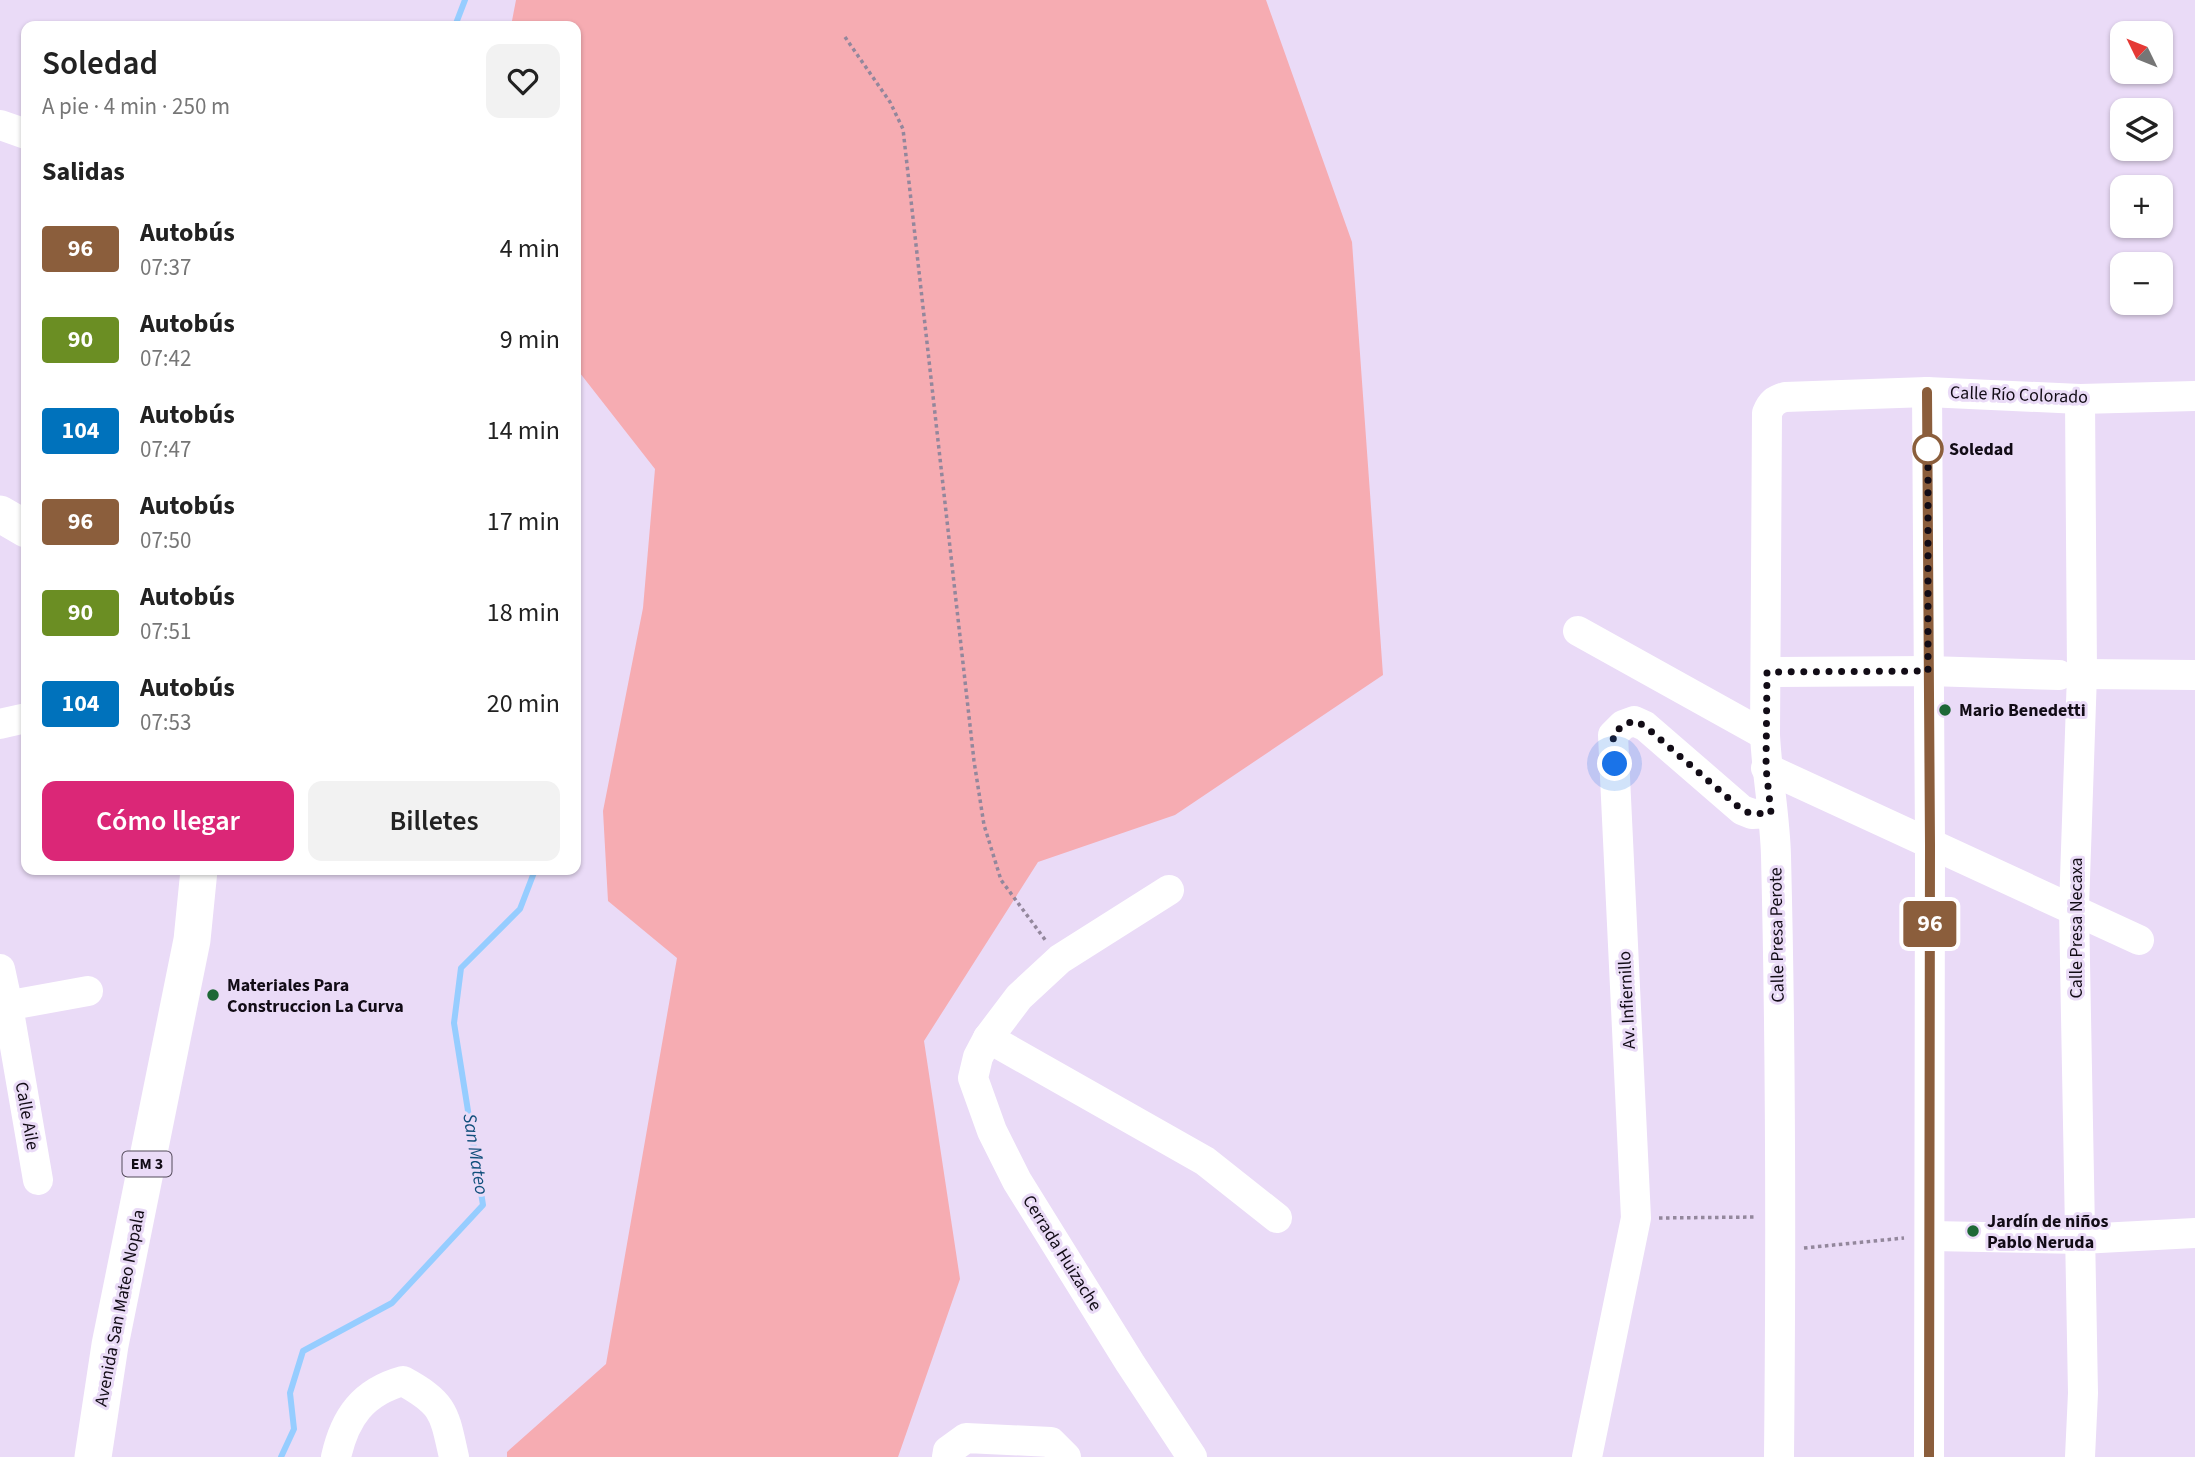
<!DOCTYPE html>
<html lang="es">
<meta charset="utf-8">
<style>
:root{--surface:#fff;--page:#f2f2f2;--text:#222;--muted:#767676;--accent:#db2777}
body{margin:0;font-family:"Source Sans 3",sans-serif;background:var(--page);color:var(--text);height:100vh;display:flex;flex-direction:column;font-size:26px;white-space:nowrap}
*{box-sizing:border-box;margin:0}
p{font-size:23px;color:var(--muted)}
.icon{flex:none;width:38px;height:38px;fill:none;stroke:currentColor;stroke-width:2;stroke-linecap:round;stroke-linejoin:round}
.map{position:relative;flex:1;overflow:hidden}
.drawer{position:absolute;left:21px;top:21px;width:560px;height:854px;display:flex;flex-direction:column;background:var(--surface);border-radius:14px;box-shadow:0 2px 5px #0004}
.drawer>*{flex:none}
.badge{padding:0 14px;border-radius:5px;font-size:24px;line-height:46px}
.needle{width:46px;rotate:313deg}
.controls{position:absolute;left:2110px;top:21px;display:grid;gap:14px}
.controls a{display:grid;place-items:center;width:63px;height:63px;border-radius:14px;background:var(--surface);box-shadow:0 2px 5px #0004;font-size:35px}
.you{position:absolute;width:35px;height:35px;margin:-18px;border:5px solid #fff;border-radius:50%;background:#1a73e8;box-shadow:0 0 0 10px #1a73e833}
.map>.badge{position:absolute;translate:-50% -50%;box-shadow:0 0 0 4px #fff}
h2{padding:0 21px;font-size:26px;line-height:63px}
.round{display:grid;place-items:center;flex:none;width:74px;height:74px;border-radius:14px;background:var(--page)}
.headline{display:flex;align-items:center;justify-content:space-between;height:119px;padding:0 21px}
h1{font-size:33px;font-weight:600;line-height:52px}
.primary-button{display:flex;gap:14px;margin-top:auto;padding:14px 21px}
.primary-button a{flex:1;height:80px;border-radius:14px;background:var(--accent);color:#fff;font-size:28px;font-weight:600;line-height:80px;text-align:center}
.primary-button a+a{background:var(--page);color:var(--text)}
ul{padding:0;list-style:none}
li{display:flex;align-items:center;gap:21px;height:91px;padding:0 21px}
li div{flex:1}
li b{display:block;font-size:26px}
li em{font-style:normal}
li .badge{min-width:77px;font-weight:700;text-align:center}
.map>svg:first-child{display:block}
.grass{fill:#f6acb2}
.lines{fill:none;stroke-linecap:round;stroke-linejoin:round}
.stream{stroke:#96cdff;stroke-width:6}
.path{stroke:#93879c;stroke-width:3.5;stroke-dasharray:3.5 3.5;stroke-linecap:butt}
.minor{stroke:#fff;stroke-width:30}
.major{stroke:#fff;stroke-width:37}
.line-casing{stroke:#fff;stroke-width:16}
.line{stroke:#8b5e3c;stroke-width:10}
.walk{stroke:#120c16;stroke-width:7;stroke-dasharray:0 12.6}
.stop-dot{fill:#fff;stroke:#8b5e3c;stroke-width:3.5}
.poi-dot{fill:#1d6836;stroke:#eadbf7;stroke-width:2.5}
.labels{text-anchor:middle;dominant-baseline:central;stroke-width:6;stroke-linejoin:round;paint-order:stroke}
.shield{fill:#eadbf7;stroke:#534a5a;stroke-width:2}
.shield-label{font-size:16px;font-weight:bold;fill:#120c16}
.street-label{font-size:18px;fill:#120c16;stroke:#eadbf7}
.stop-label{font-size:18px;font-weight:bold;fill:#120c16;stroke:#eadbf7;text-anchor:start}
.poi-label{font-size:18px;font-weight:bold;fill:#120c16;stroke:#eadbf7;text-anchor:start}
.water-label{font-size:19px;font-style:italic;fill:#114f7c;stroke:#eadbf7}
</style>
<div class="map">
<svg width="2195" height="1457" viewBox="0 0 2195 1457">
<rect width="100%" height="100%" fill="#eadbf7"/>
<path class="grass" d="M 516,0 L 1266,0 L 1352,242 L 1383,675 L 1175,815 L 1038,862 L 924,1041 L 960,1279 L 898,1457 L 507,1457 L 507,1452 L 606,1364 L 677,958 L 608,901 L 603,811 L 643,608 L 655,469 L 576,368 L 576,26 L 511,26 Z"/>
<g class="lines">
<g class="stream">
<path d="M 455,26 L 465,0"/>
<path d="M 281,1457 L 294,1429 L 290,1393 L 303,1351 L 392,1303 L 483,1205 L 454,1023 L 461,968 L 520,909 L 535,870"/>
</g>
<g class="path">
<path d="M 845,37 L 890,102 L 903,129 L 974,761 L 984,825 L 1001,880 L 1046,941"/>
<path d="M 1659,1218 L 1756,1217"/>
<path d="M 1804,1248 L 1904,1238"/>
</g>
<g class="minor">
<path d="M 0,125 L 26,134"/>
<path d="M 1927,392 L 1930,845 L 1929,1457"/>
<path d="M 1578,631 L 1765,735"/>
<path d="M 1767,672 L 1928,671 L 2059,675"/>
<path d="M 2082,674 L 2195,675"/>
<path d="M 0,724 L 26,718"/>
<path d="M 1766,768 L 2139,940"/>
<path d="M 1169,890 L 1060,959 L 1019,997 L 988,1038 L 978,1057 L 973,1078 L 992,1131 L 1017,1181 L 1130,1363 L 1192,1457"/>
<path d="M 0,969 L 8,1006 L 38,1180"/>
<path d="M 0,1007 L 88,991"/>
<path d="M 988,1038 L 1205,1161 L 1277,1218"/>
<path d="M 1931,1236 L 2081,1239 L 2195,1233"/>
<path d="M 336,1457 C 345,1417 363,1392 403,1381 C 445,1404 444,1413 454,1457"/>
<path d="M 947,1457 L 948,1451 L 966,1438 L 1051,1442 L 1066,1457"/>
<path d="M 1587,1457 L 1636,1218 L 1613,735 L 1623,725 L 1634,721 L 1645,726 L 1742,810 L 1752,814 L 1771,813"/>
<path d="M 1779,1457 C 1781,1257 1781,1057 1776,856 C 1775,816 1767,776 1765,735 L 1767,413 C 1771,403 1775,400 1785,397 L 1927,392 L 2080,399 L 2195,396"/>
<path d="M 2080,1457 L 2083,1393 L 2074,908 L 2082,674 L 2080,399"/>
</g>
<g class="major">
<path d="M 0,514 L 26,529"/>
<path d="M 93,1457 L 110,1345 L 192,940 L 199,870"/>
</g>
</g>
<g class="lines">
<g class="line-casing">
<path id="line" d="M 1927,392 L 1930,845 L 1929,1457"/>
</g>
<use href="#line" class="line"/>
<path class="walk" d="M 1615,764 L 1613,735 L 1623,725 L 1634,721 L 1645,726 L 1742,810 L 1752,814 L 1771,813 L 1766,768 L 1767,672 L 1928,671 L 1928,449"/>
</g>
<circle class="stop-dot" cx="1928" cy="449" r="14"/>
<g class="poi-dot">
<circle cx="1945" cy="710" r="7"/>
<circle cx="213" cy="995" r="7"/>
<circle cx="1973" cy="1231" r="7"/>
</g>
<g class="labels">
<rect class="shield" x="122.5" y="1151.5" width="49" height="25" rx="5"/>
<g class="shield-label">
<text x="147" y="1164">EM 3</text>
</g>
<g class="street-label">
<text transform="translate(2019 395) rotate(2)">Calle Río Colorado</text>
<text transform="translate(2076 928) rotate(-90)">Calle Presa Necaxa</text>
<text transform="translate(1777 935) rotate(-91)">Calle Presa Perote</text>
<text transform="translate(1627 1000) rotate(-93)">Av. Infiernillo</text>
<text transform="translate(27 1116) rotate(80)">Calle Aile</text>
<text transform="translate(1062 1253) rotate(58)">Cerrada Huizache</text>
<text transform="translate(120 1308) rotate(-79)">Avenida San Mateo Nopala</text>
</g>
<g class="stop-label">
<text x="1949" y="449">Soledad</text>
</g>
<g class="poi-label">
<text x="1959" y="710">Mario Benedetti</text>
<text x="227" y="985">Materiales Para<tspan x="227" dy="21">Construccion La Curva</tspan></text>
<text x="1987" y="1221">Jardín de niños<tspan x="1987" dy="21">Pablo Neruda</tspan></text>
</g>
<g class="water-label">
<text transform="translate(475 1154) rotate(81)">San Mateo</text>
</g>
</g>
</svg>
<div class="controls">
<a><svg class="needle" viewBox="-14 -14 28 28"><path d="M0-13l5 13h-10z" fill="#e53935"/><path d="M0 13l5-13h-10z" fill="#767676"/></svg></a>
<a><svg class="icon" aria-label="layers" viewBox="0 0 24 24"><path d="M12 4l9 5-9 5-9-5zM3 14l9 5 9-5"/></svg></a>
<a>+</a>
<a>−</a>
</div>
<div class="you" style="left:1615px;top:764px"></div>
<b class="badge" style="left:1930px;top:924px;background:#8b5e3c;color:#fff">96</b>
<section class="drawer">
<div class="headline"><div><h1>Soledad</h1><p>A pie · 4 min · 250 m</p></div><a class="round"><svg class="icon" aria-label="heart" viewBox="0 0 24 24"><path d="M12 20l-8-8c-3-5 5-10 8-4 3-6 11-1 8 4z"/></svg></a></div>
<h2>Salidas</h2>
<ul>
<li><span class="badge" style="background:#8b5e3c;color:#fff">96</span><div><b>Autobús</b><p>07:37</p></div><em>4 min</em></li>
<li><span class="badge" style="background:#6b8e23;color:#fff">90</span><div><b>Autobús</b><p>07:42</p></div><em>9 min</em></li>
<li><span class="badge" style="background:#0072bc;color:#fff">104</span><div><b>Autobús</b><p>07:47</p></div><em>14 min</em></li>
<li><span class="badge" style="background:#8b5e3c;color:#fff">96</span><div><b>Autobús</b><p>07:50</p></div><em>17 min</em></li>
<li><span class="badge" style="background:#6b8e23;color:#fff">90</span><div><b>Autobús</b><p>07:51</p></div><em>18 min</em></li>
<li><span class="badge" style="background:#0072bc;color:#fff">104</span><div><b>Autobús</b><p>07:53</p></div><em>20 min</em></li>
</ul>
<div class="primary-button"><a>Cómo llegar</a><a>Billetes</a></div>
</section>
</div>
